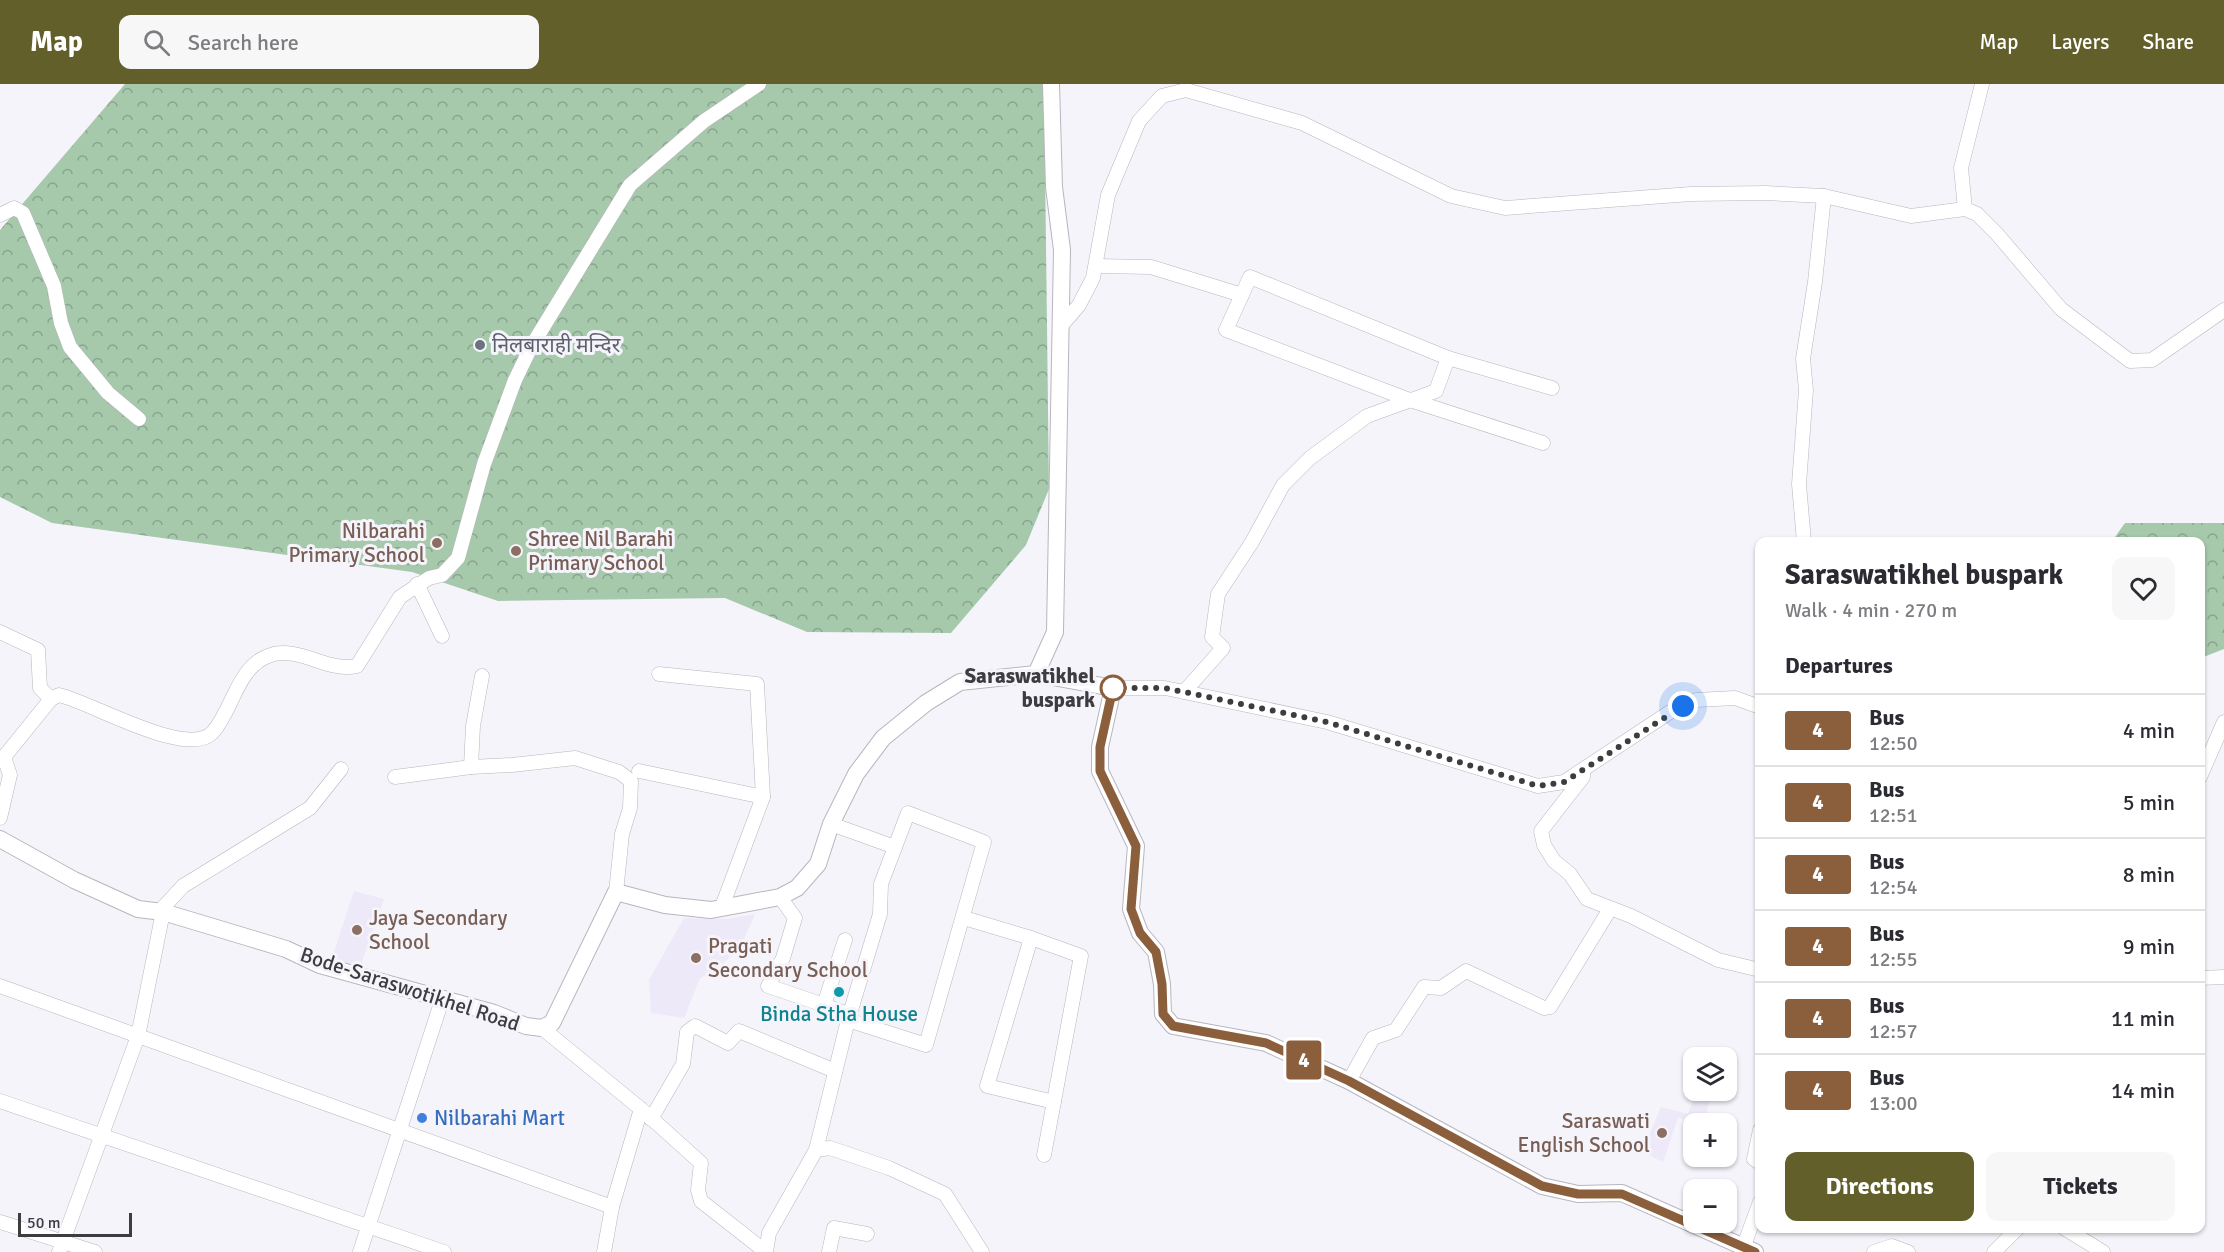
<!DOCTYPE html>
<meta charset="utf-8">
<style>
:root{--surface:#fff;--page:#f7f7f7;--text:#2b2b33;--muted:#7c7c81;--line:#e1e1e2;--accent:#625f2b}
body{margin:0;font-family:Signika,"Noto Sans Devanagari",sans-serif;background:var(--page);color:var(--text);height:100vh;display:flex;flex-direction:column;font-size:22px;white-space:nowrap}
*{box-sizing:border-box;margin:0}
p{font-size:20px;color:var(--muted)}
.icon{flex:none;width:33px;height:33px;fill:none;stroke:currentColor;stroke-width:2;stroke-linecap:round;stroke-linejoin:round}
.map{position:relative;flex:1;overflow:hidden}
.panel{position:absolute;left:1755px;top:453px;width:450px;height:696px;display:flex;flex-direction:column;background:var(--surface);border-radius:12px;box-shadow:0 2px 4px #0004}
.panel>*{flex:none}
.badge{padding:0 12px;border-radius:4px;font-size:21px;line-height:39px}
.tools{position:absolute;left:1683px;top:963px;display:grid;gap:12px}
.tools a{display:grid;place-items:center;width:54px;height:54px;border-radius:12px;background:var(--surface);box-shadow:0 2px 4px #0004;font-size:30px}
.scale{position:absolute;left:18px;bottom:15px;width:114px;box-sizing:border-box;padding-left:6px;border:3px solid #3d3c3f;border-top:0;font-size:16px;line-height:21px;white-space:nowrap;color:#3d3c3f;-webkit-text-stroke:4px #f5f4fb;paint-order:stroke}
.you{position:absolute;width:30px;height:30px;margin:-15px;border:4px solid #fff;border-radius:50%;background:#1a73e8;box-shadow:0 0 0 9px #1a73e833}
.map>.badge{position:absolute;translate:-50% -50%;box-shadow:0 0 0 3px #fff}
h2{padding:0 30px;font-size:22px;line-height:54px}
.round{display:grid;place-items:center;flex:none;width:63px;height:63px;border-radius:12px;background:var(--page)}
.summary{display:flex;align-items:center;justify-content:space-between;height:102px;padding:0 30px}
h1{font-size:28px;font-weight:700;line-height:45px}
.action{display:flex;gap:12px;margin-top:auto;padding:12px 30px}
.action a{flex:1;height:69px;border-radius:12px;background:var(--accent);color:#fff;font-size:24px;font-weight:700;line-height:69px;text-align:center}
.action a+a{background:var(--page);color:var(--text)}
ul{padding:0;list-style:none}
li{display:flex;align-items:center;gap:18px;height:72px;padding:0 30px;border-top:2px solid var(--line)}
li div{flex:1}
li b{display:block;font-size:22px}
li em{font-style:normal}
li .badge{min-width:66px;font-weight:700;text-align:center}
header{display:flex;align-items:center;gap:36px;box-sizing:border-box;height:84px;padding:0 30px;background:var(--accent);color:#fff}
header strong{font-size:28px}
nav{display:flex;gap:33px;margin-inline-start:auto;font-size:21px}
.search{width:420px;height:54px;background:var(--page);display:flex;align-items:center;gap:15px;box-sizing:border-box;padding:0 21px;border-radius:12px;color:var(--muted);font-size:22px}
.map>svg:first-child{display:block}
.built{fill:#ede9f8}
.forest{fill:url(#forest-crowns)}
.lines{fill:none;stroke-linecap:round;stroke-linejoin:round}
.minor-casing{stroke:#b8b6bd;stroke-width:15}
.tertiary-casing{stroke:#b8b6bd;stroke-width:18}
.minor{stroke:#fff;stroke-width:14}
.tertiary{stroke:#fff;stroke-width:16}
.line-casing{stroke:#fff;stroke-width:14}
.line{stroke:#8b5e3c;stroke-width:9}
.walk{stroke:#3d3c3f;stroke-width:6;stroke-dasharray:0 10.8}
.worship-dot{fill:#6b7280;stroke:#f5f4fb;stroke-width:2}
.education-dot{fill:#8d6e63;stroke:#f5f4fb;stroke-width:2}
.stop-dot{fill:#fff;stroke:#8b5e3c;stroke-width:3}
.culture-dot{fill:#0f9aa8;stroke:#f5f4fb;stroke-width:2}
.shop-dot{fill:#3f7fe0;stroke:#f5f4fb;stroke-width:2}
.labels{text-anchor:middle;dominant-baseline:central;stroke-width:6;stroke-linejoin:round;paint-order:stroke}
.worship-label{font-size:21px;fill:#5b616d;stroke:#f5f4fb;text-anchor:start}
.education-label{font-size:21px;fill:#785e54;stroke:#f5f4fb;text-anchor:start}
.stop-label{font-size:21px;font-weight:bold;fill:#3d3c3f;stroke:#f5f4fb;text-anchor:end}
.street-label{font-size:21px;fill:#3d3c3f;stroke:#f5f4fb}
.culture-label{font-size:21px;fill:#0d838f;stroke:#f5f4fb}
.shop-label{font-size:21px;fill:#366cbe;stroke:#f5f4fb;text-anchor:start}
</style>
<header>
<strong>Map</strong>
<div class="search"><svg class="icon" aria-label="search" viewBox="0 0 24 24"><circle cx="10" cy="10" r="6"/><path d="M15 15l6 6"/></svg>Search here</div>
<nav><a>Map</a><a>Layers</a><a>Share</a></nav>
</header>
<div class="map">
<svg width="2224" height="1168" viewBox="0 0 2224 1168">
<defs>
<pattern id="forest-crowns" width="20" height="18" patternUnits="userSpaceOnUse" patternTransform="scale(1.5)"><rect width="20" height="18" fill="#a6c8ab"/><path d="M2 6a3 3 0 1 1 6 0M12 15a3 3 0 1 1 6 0" fill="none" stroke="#88a48d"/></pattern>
</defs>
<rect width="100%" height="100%" fill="#f5f4fb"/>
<g class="built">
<path d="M 354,807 L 384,815 L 359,886 L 331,877 Z"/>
<path d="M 755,830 L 742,860 L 716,887 L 700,894 L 684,934 L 651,929 L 649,896 L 684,834 L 727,835 Z"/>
<path d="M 1696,1008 L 1711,1013 L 1703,1039 L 1678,1034 L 1663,1078 L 1642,1068 L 1661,1023 L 1688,1030 Z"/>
</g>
<g class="forest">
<path d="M 125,0 L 1044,0 L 1049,405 L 1026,461 L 951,549 L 807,548 L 725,514 L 498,517 L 412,488 L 52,439 L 0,413 L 0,146 Z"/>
<path d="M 2125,439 L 2224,439 L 2224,565 L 2201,574 L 2200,458 L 2112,457 Z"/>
</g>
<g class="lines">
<g class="minor-casing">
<g id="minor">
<path d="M 1965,125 L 1961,84 L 1982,0"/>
<path d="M 0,131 L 14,124 L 23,129 L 54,202 L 61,239 L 70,263 L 108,309 L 139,335"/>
<path d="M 1097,182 L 1151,183 L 1242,211"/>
<path d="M 1061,242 L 1079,221 L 1093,194 L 1108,111 L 1139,37 L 1162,12 L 1186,6 L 1302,39 L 1451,112 L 1505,124 L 1691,110 L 1765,109 L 1824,112 L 1911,132 L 1965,125 L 1977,130 L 1997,150 L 2061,225 L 2130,277 L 2152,276 L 2224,226"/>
<path d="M 1543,359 L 1407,315 L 1226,246 L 1250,193 L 1448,274 L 1552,304"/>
<path d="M 1804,458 L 1799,400 L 1806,306 L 1803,275 L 1815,198 L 1824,112"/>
<path d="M 417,500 L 442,552"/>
<path d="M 0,548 L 38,566 L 40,604 L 51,615"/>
<path d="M 659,590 L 757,600 L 763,713 L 723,820"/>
<path d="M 1113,604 L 1165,604 L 1327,638 L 1538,702 L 1564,698 L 1670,628 L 1696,616 L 1735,614 L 1760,623"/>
<path d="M 1184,608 L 1223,564 L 1212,553 L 1218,510 L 1252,458 L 1283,401 L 1310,374 L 1367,332 L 1436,307 L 1448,274"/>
<path d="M 471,683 L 473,642 L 482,592"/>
<path d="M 639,687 L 763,713"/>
<path d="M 1583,687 L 1583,693 L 1541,747 L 1544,761 L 1554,777 L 1570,790 L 1587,815 L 1631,832 L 1718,876 L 1760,886"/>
<path d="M 395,693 L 471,683 L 512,681 L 575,674 L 619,688 L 631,697 L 630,724 L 622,750 L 616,808"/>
<path d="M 2200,693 L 2224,638"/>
<path d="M 0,734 L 10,691 L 4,673 L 51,615 L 59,611 C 91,618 188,676 213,648 C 233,625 237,584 268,572 C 298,560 327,589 357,582 L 400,513 L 429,494 L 442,491 L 458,474 L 484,380 L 515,296 L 531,263 L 630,101 L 704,37 L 759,0"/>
<path d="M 780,813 L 795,834 L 783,874 L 768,902 L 824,921 L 845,856"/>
<path d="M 159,828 L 183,802 L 310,724 L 341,685"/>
<path d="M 964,834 L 1031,854 L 987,1002 L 1054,1018"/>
<path d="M 1031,854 L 1081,872 L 1044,1071"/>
<path d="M 2200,894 L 2224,893"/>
<path d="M 0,902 L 612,1123"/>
<path d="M 824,921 L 850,931"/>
<path d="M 848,936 L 926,961 L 984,758 L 908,729 L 895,763"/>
<path d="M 542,944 L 641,1025 L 701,1079 L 698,1106 L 701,1117 L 766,1168"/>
<path d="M 1349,997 L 1373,954 L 1396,946 L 1424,903 L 1441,904 L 1466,887 L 1544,924 L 1550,923 L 1610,825"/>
<path d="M 0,1017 L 444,1168"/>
<path d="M 651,1035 L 683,980 L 687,948 L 695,942 L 728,959 L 739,947 L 835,987"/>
<path d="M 1760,1046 L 1754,1075 L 1760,1079"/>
<path d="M 816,1066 L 848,936 L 880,830 L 881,800 L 895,763 L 831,740"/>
<path d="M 0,1138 L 95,1168"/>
<path d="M 2064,1144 L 2103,1168"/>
<path d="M 1743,1164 L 1760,1118"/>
<path d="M 59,1168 L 138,952 L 163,828"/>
<path d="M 360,1168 L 442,916"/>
<path d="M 604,1168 L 612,1123 L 641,1025"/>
<path d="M 766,1168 L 769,1149 L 816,1066 L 830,1064 L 889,1084 L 945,1110 L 982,1168"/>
<path d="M 829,1168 L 834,1144 L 867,1150"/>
<path d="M 1874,1168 L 1892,1162 L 1908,1168"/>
<path d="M 1994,1168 L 2018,1144"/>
</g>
</g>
<g class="tertiary-casing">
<g id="tertiary">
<path d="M 1036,590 L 1055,548 L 1062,166 L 1054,103 L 1051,0"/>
<path d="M 0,755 L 74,796 L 138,825 L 163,828 L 253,855 L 286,865 L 320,881 L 494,929 L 526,942 L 542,944 L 552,939 L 616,808 L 665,821 L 711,826 L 780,813 L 797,804 L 818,780 L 831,740 L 856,690 L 883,654 L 926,619 L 960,598 L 1036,590 L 1113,604 L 1100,663 L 1100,687 L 1136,762 L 1131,825 L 1140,849 L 1156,868 L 1162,900 L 1163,930 L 1173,942 L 1266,959 L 1349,997 L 1542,1102 L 1578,1110 L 1622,1109 L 1755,1168"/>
</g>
</g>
<use href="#minor" class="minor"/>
<use href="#tertiary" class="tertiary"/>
</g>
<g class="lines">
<g class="line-casing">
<path id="line" d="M 1113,604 L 1100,663 L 1100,687 L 1136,762 L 1131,825 L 1140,849 L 1156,868 L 1162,900 L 1163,930 L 1173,942 L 1266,959 L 1349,997 L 1542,1102 L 1578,1110 L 1622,1110 L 1755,1168"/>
</g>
<use href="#line" class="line"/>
<path class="walk" d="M 1113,604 L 1165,604 L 1327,638 L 1538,702 L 1564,698 L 1683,622"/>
</g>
<circle class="worship-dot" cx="480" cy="261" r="6"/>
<g class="education-dot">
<circle cx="437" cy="459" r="6"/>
<circle cx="516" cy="467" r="6"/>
<circle cx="357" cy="846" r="6"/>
<circle cx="696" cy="874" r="6"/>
<circle cx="1662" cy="1049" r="6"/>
</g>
<circle class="stop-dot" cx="1113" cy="604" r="12"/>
<circle class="culture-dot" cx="839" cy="908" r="6"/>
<circle class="shop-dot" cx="422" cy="1034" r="6"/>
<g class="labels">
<g class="worship-label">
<text x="492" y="261">निलबाराही मन्दिर</text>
</g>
<g class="education-label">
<text x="425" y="447" text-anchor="end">Nilbarahi<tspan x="425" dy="24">Primary School</tspan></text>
<text x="528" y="455">Shree Nil Barahi<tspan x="528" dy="24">Primary School</tspan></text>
<text x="369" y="834">Jaya Secondary<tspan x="369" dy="24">School</tspan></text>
<text x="708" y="862">Pragati<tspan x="708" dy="24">Secondary School</tspan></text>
<text x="1650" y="1037" text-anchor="end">Saraswati<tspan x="1650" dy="24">English School</tspan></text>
</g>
<g class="stop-label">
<text x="1095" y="592">Saraswatikhel<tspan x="1095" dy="24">buspark</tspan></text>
</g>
<g class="street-label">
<text transform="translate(410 905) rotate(18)">Bode-Saraswotikhel Road</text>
</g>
<g class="culture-label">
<text x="839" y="930">Binda Stha House</text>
</g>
<g class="shop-label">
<text x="434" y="1034">Nilbarahi Mart</text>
</g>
</g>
</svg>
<div class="tools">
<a><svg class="icon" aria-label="layers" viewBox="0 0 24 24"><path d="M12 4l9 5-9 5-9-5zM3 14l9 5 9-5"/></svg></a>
<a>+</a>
<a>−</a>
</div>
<div class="scale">50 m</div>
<div class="you" style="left:1683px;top:622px"></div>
<b class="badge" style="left:1304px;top:976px;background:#8b5e3c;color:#fff">4</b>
<section class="panel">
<div class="summary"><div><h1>Saraswatikhel buspark</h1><p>Walk · 4 min · 270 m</p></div><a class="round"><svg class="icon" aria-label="heart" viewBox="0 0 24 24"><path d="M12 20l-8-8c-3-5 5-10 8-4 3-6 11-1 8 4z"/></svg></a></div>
<h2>Departures</h2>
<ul>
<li><span class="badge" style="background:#8b5e3c;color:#fff">4</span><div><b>Bus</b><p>12:50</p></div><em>4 min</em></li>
<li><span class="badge" style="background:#8b5e3c;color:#fff">4</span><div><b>Bus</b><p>12:51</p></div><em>5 min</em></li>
<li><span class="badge" style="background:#8b5e3c;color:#fff">4</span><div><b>Bus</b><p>12:54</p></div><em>8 min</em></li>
<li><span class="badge" style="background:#8b5e3c;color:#fff">4</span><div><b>Bus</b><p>12:55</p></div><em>9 min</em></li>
<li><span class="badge" style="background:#8b5e3c;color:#fff">4</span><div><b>Bus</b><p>12:57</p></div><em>11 min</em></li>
<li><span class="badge" style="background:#8b5e3c;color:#fff">4</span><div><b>Bus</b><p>13:00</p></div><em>14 min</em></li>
</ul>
<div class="action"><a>Directions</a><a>Tickets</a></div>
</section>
</div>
